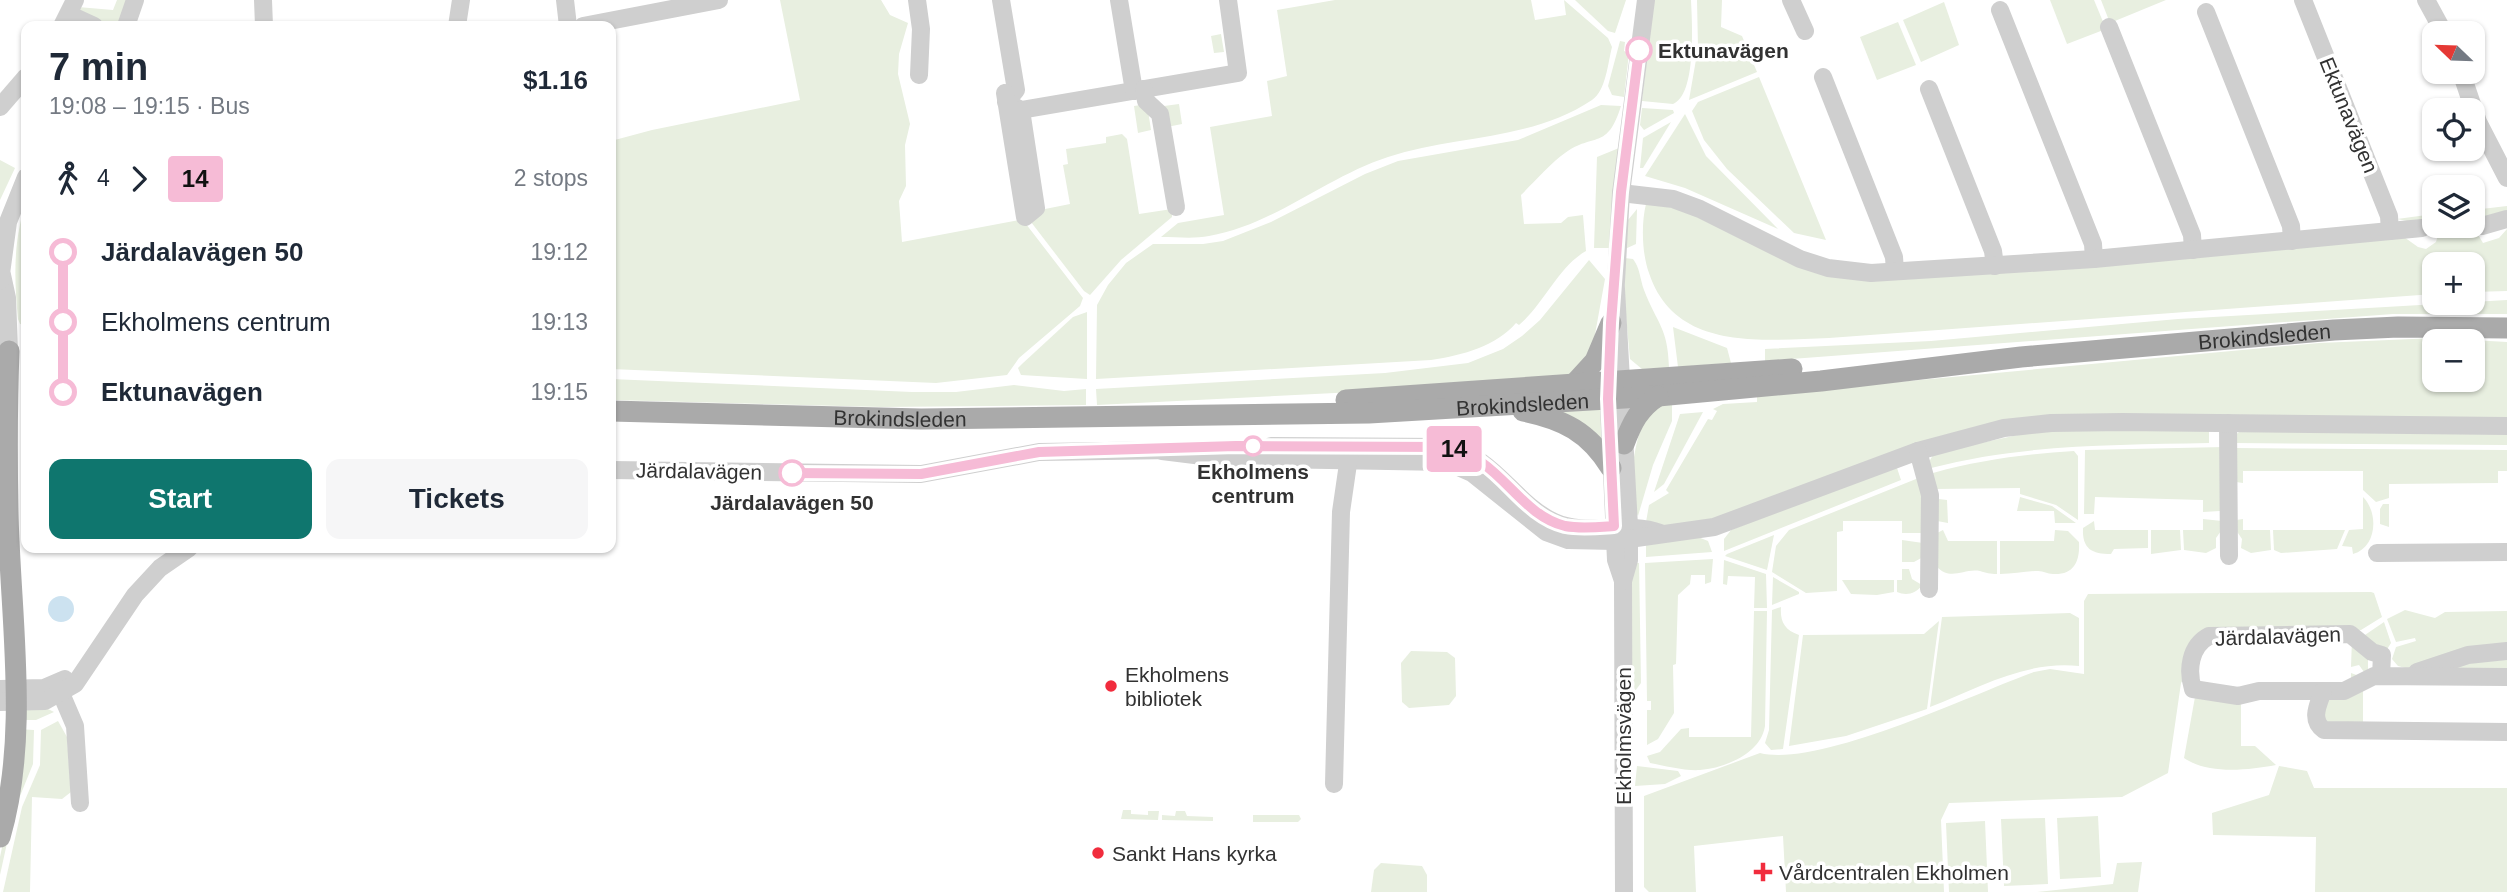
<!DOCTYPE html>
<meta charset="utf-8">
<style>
:root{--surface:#fff;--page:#f6f6f7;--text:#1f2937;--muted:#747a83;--accent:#0f766e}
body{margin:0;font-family:Arial,sans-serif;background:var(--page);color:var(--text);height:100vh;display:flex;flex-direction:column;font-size:26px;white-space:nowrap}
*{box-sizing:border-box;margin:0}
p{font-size:23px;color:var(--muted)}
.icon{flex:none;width:38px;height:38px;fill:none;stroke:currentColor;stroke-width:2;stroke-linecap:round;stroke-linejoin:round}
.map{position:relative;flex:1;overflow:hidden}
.details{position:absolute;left:21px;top:21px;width:595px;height:532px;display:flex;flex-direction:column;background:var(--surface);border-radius:14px;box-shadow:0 2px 5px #0004}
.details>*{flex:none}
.badge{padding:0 14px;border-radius:5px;font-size:24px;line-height:46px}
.needle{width:46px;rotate:293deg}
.controls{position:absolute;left:2422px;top:21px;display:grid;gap:14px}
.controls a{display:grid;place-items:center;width:63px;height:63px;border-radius:14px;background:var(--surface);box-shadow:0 2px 5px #0004;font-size:35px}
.map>.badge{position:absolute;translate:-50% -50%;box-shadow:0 0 0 4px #fff}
.legs{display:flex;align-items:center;gap:10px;height:77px;padding:0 28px;font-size:23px}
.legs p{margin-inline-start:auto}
.summary{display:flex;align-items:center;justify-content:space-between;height:119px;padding:0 28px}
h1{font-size:38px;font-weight:700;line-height:52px}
.primary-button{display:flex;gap:14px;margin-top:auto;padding:14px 28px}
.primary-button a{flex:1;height:80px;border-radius:14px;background:var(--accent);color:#fff;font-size:28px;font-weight:700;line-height:80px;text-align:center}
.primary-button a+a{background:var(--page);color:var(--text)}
ul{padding:0 28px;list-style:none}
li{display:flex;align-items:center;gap:24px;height:70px;font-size:26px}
li i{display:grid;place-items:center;width:10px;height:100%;margin:0 9px;background:currentColor}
li i::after{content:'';width:18px;height:18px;margin:-9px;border:5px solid;border-radius:50%;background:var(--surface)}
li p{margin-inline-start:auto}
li:first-child i{background:linear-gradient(#0000 50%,currentColor 0)}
li:last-child i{background:linear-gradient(currentColor 50%,#0000 0)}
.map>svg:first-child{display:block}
.green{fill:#e8efe0;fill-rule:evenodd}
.water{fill:#cce2f0}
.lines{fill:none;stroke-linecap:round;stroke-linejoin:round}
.minor{stroke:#cfcfcf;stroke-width:18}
.major{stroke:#aaa;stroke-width:21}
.line-1-casing{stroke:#fff;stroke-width:16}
.line-1{stroke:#f6bbd6;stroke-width:10}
.stop-1-dot{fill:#fff;stroke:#f6bbd6;stroke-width:3.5}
.poi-dot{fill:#f12c3d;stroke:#fff;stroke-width:2.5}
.labels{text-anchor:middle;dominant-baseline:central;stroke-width:7;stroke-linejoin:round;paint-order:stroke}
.stop-label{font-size:21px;font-weight:bold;fill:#323232;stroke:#fff}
.street-label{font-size:21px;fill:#323232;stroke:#fff}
.poi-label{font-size:21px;fill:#323232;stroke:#fff;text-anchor:start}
</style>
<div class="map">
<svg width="2507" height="892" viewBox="0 0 2507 892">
<rect width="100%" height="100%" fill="#fff"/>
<g class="green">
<path d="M 117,0 L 129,0 L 118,26 C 104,26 84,20 78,7 L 113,10 Z"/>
<path d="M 780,0 L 881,0 L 890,15 L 908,23 L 899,54 L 898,74 L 910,124 L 905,145 L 906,186 L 899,201 L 902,242 L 1019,220 L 1026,224 L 1083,298 L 1080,306 L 1019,358 L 1007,375 L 936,383 L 611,369 L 611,141 L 652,130 L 800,100 Z"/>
<path d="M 1335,0 L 1531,0 L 1535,20 L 1566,15 L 1564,0 L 1608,38 L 1612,47 C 1608,62 1606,91 1592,100 C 1531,141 1455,135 1388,157 C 1326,177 1274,225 1209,236 C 1194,239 1177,237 1161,237 L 1178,223 L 1224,215 L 1210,127 L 1272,116 L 1267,81 L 1287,76 L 1277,10 Z"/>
<path d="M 1575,0 L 1626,0 L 1615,33 L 1608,31 Z"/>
<path d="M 1654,0 L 1691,0 C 1692,21 1697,95 1673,104 L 1642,101 Z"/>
<path d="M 1697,0 L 1722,0 L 1721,27 L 1742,36 L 1757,72 L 1689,100 L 1698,48 Z"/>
<path d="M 2050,0 L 2094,0 L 2106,29 L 2067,44 Z"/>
<path d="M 2101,0 L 2166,0 L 2110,23 Z"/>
<path d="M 1944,2 L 1959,45 L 1921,62 L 1903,20 Z"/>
<path d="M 1898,22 L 1916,65 L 1877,80 L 1860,37 Z"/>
<path d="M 1221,34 L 1224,52 L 1214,53 L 1211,36 Z"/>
<path d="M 1620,41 L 1625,42 L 1624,51 L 1629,53 L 1624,97 L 1612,95 L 1608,86 Z"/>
<path d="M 1759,77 L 1826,240 L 1794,233 L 1727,169 L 1704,140 L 1692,111 L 1698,102 Z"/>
<path d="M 1147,104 L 1151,130 L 1138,133 L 1134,106 Z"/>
<path d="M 1179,104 L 1182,124 L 1167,127 L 1164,106 Z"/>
<path d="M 1601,105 L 1621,106 C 1607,151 1594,132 1565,153 C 1552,162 1533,183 1521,195 L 1524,224 L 1561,223 L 1568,217 L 1583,215 L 1586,251 C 1558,267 1544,304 1519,325 L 1516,323 C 1496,346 1464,355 1431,360 L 1096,379 L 1097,305 L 1108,285 L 1126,263 L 1153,244 L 1203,244 L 1223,241 L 1271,222 L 1365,174 L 1398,161 L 1518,140 Z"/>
<path d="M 1642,108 L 1673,110 L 1674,113 L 1644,130 L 1640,125 Z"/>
<path d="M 1685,114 L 1706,156 L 1778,229 L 1685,188 L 1645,176 Z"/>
<path d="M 1671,122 L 1643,168 L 1640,168 L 1643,138 Z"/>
<path d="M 1122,134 L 1127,139 L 1139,214 L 1172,209 L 1172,217 L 1121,260 L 1090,295 L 1084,291 L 1031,222 L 1040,210 L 1070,204 L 1063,165 L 1068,164 L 1066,149 L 1106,143 L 1106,137 Z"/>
<path d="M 1619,148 L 1610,248 L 1594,248 L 1597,157 Z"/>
<path d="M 0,160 L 15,168 L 0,200 Z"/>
<path d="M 26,203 L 26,325 L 20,324 L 18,319 C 14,278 13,241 26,203 Z"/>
<path d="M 1646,204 L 1682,209 L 1811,269 L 2404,237 L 2418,247 L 2426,249 L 2436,242 L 2438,235 L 2433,226 L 2397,219 L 2434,214 L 2434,226 L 2473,226 L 2483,243 L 2499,238 L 2507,229 L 2507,291 L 2473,292 L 2473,264 L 2434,264 L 2434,294 L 1829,338 C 1763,340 1675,352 1649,273 C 1642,254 1641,224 1646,204 Z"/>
<path d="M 2507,206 L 2507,212 L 2479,218 L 2473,224 L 2473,210 Z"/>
<path d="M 1637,209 L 1636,244 L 1625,249 L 1628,220 Z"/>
<path d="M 1625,258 L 1633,259 C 1640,268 1640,279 1644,290 C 1657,324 1668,327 1669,368 L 1642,369 L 1630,359 L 1624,295 Z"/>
<path d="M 1589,260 L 1605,279 L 1592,351 L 1570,375 L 1395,390 L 1097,405 L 1096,389 L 1385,373 L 1468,363 L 1503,349 L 1522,336 L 1540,320 Z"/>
<path d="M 2507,300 L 2507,314 L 2393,314 L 1765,361 L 1765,349 L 1931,341 L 2178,319 Z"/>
<path d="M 1087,312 L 1087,379 L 1021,375 L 1018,368 L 1022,364 L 1073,317 Z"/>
<path d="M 1673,327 L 1727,348 L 1731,363 L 1678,367 Z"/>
<path d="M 2436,338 L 2507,342 L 2507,419 L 2012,420 L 1941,436 L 1718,520 L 1663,526 L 1646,522 L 1649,505 L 1669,493 L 1666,490 L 1708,419 L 1712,420 L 1717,411 L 1713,409 L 1723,404 L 1757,402 L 1757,397 L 1768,394 L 2319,343 ZM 2434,341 L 2473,341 L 2473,380 L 2434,380 Z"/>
<path d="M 611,379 L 912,392 L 956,392 L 1014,385 L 1064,391 L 1086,389 L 1086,405 L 881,407 L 611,400 Z"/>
<path d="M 1672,402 L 1672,421 L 1653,465 L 1638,516 C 1624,491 1636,436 1647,411 Z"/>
<path d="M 1602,405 L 1605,447 L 1551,408 Z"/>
<path d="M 1703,412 L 1664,484 L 1654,492 L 1680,414 Z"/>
<path d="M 2209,429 L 2209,443 C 2115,445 2023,444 1931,468 L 1929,462 L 1934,453 L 2036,431 Z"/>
<path d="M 2242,430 L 2507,433 L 2507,445 L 2234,443 L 2235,435 Z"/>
<path d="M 2224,447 L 2220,511 L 2203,512 L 2203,500 L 2095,497 L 2094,514 L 2084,514 L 2085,450 Z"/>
<path d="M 2234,448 L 2507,450 L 2507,471 L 2498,471 L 2498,483 L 2389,484 L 2389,498 L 2376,502 L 2363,490 L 2363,471 L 2243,471 L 2243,483 L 2236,482 Z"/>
<path d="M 2074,451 L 2078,456 L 2078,520 L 2056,505 L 2020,494 L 2020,488 L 1935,489 L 1933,473 C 1980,460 2026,454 2074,451 Z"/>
<path d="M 1896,465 L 1901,480 L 1724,551 L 1724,539 L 1731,530 Z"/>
<path d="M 1921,477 L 1921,533 L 1902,533 L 1902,521 L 1843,521 L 1843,531 L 1837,532 L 1837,591 L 1806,593 L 1772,572 L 1776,546 L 1789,530 Z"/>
<path d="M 2020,497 L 2052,506 L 2076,523 L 2055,523 L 2054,511 L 2017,511 Z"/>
<path d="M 2363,497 C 2379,513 2377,547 2353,554 L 2352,547 L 2342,546 L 2349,530 L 2363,529 Z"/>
<path d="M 1939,499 L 1947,500 L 1948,523 L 1937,521 Z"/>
<path d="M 2383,504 L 2389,504 L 2389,527 L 2380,524 L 2380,509 Z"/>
<path d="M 2203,519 L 2222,521 L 2223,528 L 2216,538 L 2216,548 L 2206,553 L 2184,550 L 2183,530 L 2203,530 Z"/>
<path d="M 2243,519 L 2243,530 L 2270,530 L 2271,550 L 2251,553 L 2241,548 L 2242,539 L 2234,527 L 2236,520 Z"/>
<path d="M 2094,521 L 2095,530 L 2148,530 L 2148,548 L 2114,549 L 2111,554 C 2092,554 2082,549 2083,528 Z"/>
<path d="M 1943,530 L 1948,541 L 1997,541 L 1997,574 C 1990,574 1986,573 1980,571 C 1963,568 1951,582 1936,566 L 1937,533 Z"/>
<path d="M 2055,530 L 2068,531 L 2079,542 C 2080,560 2075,575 2053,574 C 2047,574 2044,571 2038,571 C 2026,571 2013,574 2000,574 L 2000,541 L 2054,541 Z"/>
<path d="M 2151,530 L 2180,530 L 2181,550 L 2151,554 Z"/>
<path d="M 2273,530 L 2345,530 L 2337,549 L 2281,553 L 2274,550 Z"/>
<path d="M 1774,535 L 1767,570 L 1725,556 L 1727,554 Z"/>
<path d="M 1698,537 L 1708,541 L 1712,552 L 1646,557 L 1646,545 Z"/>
<path d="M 1902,540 L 1923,543 L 1923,557 L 1914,562 L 1902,562 Z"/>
<path d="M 1713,559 L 1711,582 L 1705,584 L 1705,575 L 1691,575 L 1690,584 L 1678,595 L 1676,664 L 1673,665 L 1674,713 L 1658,739 L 1647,745 L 1647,710 L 1651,710 L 1651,701 L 1647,701 L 1645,563 Z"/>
<path d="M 1724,560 L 1766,574 L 1767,608 L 1754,608 L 1755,577 L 1728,576 L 1727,585 L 1723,584 Z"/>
<path d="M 1634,563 L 1639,563 L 1641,683 L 1635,691 C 1626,650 1627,604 1634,563 Z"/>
<path d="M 1902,569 L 1909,569 L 1912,579 L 1922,585 C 1916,594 1906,596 1897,592 L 1897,580 L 1902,580 Z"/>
<path d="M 1773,577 L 1799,592 L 1799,594 L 1772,605 Z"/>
<path d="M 1842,580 L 1894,580 L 1894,592 L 1877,595 L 1851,594 Z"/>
<path d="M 2371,592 L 2374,593 L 2382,617 L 2361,630 L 2212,633 L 2181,683 L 2168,773 L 2122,797 L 1949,803 L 1941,820 L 1944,892 L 1786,892 L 1783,836 L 1694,846 L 1696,892 L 1649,892 L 1644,887 L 1644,796 L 1760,753 C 1819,768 1973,694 2034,672 L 2050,669 L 2084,674 L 2084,601 L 2088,594 Z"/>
<path d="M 1781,607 C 1780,621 1784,630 1799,635 L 1783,749 L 1771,750 L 1765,743 L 1769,730 L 1772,610 Z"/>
<path d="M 2405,610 L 2435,618 L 2445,612 L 2507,611 L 2507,647 L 2409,669 L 2398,666 L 2392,659 L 2396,647 L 2416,641 L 2415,638 L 2396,642 L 2387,619 Z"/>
<path d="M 1754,611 L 1767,611 L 1765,726 C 1761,753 1726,768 1700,770 C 1685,771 1665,766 1650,763 L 1647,756 L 1660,752 L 1681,729 L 1689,728 L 1689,737 L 1751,737 Z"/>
<path d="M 2070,613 L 2079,618 L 2079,666 C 2027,660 1978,688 1930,707 L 1942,617 Z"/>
<path d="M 1939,621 L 1927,709 L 1846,736 L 1789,746 L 1803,635 L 1924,634 Z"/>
<path d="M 2384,622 L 2391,643 L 2386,651 L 2362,637 Z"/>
<path d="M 2352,638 L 2368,653 L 2368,676 L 2351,685 L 2351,673 L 2362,677 L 2364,672 L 2359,665 L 2351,667 Z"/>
<path d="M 1411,651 L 1447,652 L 1455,658 L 1456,696 L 1449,705 L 1409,708 L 1402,702 L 1401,663 Z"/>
<path d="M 2507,656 L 2507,674 L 2423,673 Z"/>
<path d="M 2363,686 L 2363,729 L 2327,729 L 2321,704 L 2325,696 Z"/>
<path d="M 2195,697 L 2241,699 L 2241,746 L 2255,746 L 2276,765 C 2248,770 2209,775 2184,758 Z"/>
<path d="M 27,709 L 48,709 L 54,712 L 36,720 L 19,720 Z"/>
<path d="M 58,721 L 67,737 L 71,792 L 62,799 L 32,797 L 30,892 L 3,892 L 22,807 L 40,765 L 41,730 Z"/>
<path d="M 18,729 L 34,730 L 33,764 L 14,811 L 0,875 L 0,857 L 10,809 Z"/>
<path d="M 1637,766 L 1678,771 L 1681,776 L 1665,784 L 1635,786 Z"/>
<path d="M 2279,766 L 2307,771 L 2314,788 L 2507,788 L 2507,892 L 2315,892 L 2316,837 L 2213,835 L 2212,813 L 2269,795 Z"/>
<path d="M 1123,810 L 1131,810 L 1131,814 L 1148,815 L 1148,811 L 1159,811 L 1158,820 L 1121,819 Z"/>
<path d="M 1176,811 L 1185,811 L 1187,816 L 1213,817 L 1213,821 L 1162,820 L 1162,815 L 1175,816 Z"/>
<path d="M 1253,815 L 1299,815 L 1301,819 L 1298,822 L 1253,822 Z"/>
<path d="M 2098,816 L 2101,877 L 2060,879 L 2057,818 Z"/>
<path d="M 2045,818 L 2048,884 L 2004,886 L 2001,819 Z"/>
<path d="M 1985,821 L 1988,892 L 1949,892 L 1946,823 Z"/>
<path d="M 2142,862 L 2138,892 L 2037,892 L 2113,884 L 2117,863 Z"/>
<path d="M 1381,863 L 1422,866 L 1427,875 L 1427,892 L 1371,892 L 1374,870 Z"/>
</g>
<circle class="water" cx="61" cy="609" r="13"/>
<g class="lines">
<g class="minor">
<path d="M 263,0 L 264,26"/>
<path d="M 565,0 L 568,26"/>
<path d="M 917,0 L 921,29 L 919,75"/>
<path d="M 1001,0 L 1016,90 L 1006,102 L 1021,110 L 1238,73 L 1228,0"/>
<path d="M 1119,0 L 1134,91"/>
<path d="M 1791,0 L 1805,31"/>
<path d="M 2303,0 L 2389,216 L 2390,231"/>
<path d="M 2426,0 L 2444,33"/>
<path d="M 2000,10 L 2093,244 L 2094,259"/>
<path d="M 2206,12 L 2291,226 L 2292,241"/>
<path d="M 70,15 L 94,26"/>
<path d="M 62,26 L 75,0"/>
<path d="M 126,26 L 135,0"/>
<path d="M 457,26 L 461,0"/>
<path d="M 583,26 L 719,0"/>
<path d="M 2109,27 L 2192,235 L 2193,250"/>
<path d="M 2461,72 L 2478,122 L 2507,178"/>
<path d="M 1823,77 L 1894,257 L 1895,271"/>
<path d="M 1144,89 L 1146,101 L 1160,114 L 1176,207"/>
<path d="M 1929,89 L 1993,251 L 1995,266"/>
<path d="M 1005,93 L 1025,217 L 1036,208 L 1021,110"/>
<path d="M 0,107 L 26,77"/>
<path d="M 1621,193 L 1673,199 L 1700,209 L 1800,259 L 1828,268 L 1871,273 L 2094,259 L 2422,228"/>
<path d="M 2482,226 L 2507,219"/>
<path d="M 2,275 L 7,298 L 9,351"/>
<path d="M 0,281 L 8,222 L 26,177"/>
<path d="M 1616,289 L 1629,526 L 1629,560 L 1623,581 L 1624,892"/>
<path d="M 1615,299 L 1621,193 L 1646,0"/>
<path d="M 1608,386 L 1616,560 L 1623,581"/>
<path d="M 2228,423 L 2229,556"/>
<path d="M 1271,446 L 1445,447 C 1494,455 1512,502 1554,522 C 1586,537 1626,520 1660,533"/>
<path d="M 1162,451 L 1219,458 L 1447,462 L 1472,473 L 1546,532 L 1568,540 L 1615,541 L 1714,527 L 1918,451 L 2004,428 L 2051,423 L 2123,422 L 2507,426"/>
<path d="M 1918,451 L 1930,495 L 1929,589"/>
<path d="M 611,470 L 921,474 L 1039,452 L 1173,450"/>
<path d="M 2377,553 L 2507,552"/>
<path d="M 2417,672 L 2468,655 L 2507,651"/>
<path d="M 2381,676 L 2382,655 L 2372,652 L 2350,634 L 2209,636 C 2190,646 2187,670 2193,689 L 2238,696 L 2259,691 L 2344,691 L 2374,676 L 2507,677"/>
<path d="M 57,684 L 75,726 L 80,803"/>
<path d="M 0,689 L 44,688 L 65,679"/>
<path d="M 2323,691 C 2318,705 2310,720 2324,730 L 2507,732"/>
<path d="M 0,702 L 45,701 L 75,684 L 135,595 L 160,568 L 189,548"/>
<path d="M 1334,784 L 1341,512 L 1350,450"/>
</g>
<g class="major">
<path d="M 1574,384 L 1595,361 L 1611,323"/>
<path d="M 1346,400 L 1792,369"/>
<path id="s1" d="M 611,411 L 921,419 L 1369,413 L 1658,396 L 1821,381 L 2021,357 L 2334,330 L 2398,327 L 2507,328"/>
<path d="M 1523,411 C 1563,419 1589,432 1611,468"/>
<path d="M 1624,444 C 1632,423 1639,408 1658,396"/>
<path d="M 0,837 C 30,735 10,616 8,512 C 7,459 7,404 9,351"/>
</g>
</g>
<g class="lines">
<g class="line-1-casing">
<path id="line-1" d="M 792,473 L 921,474 L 1039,452 L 1236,446 L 1445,447 C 1500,456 1517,514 1565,526 C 1581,529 1599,527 1614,526 L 1608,399 L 1611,323 L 1621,192 L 1639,50"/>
</g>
<use href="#line-1" class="line-1"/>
</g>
<g class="stop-1-dot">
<circle cx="1639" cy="50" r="12"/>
<circle cx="1253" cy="446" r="9"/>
<circle cx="792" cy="473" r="12"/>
</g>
<g class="poi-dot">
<circle cx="1111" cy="686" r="7"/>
<circle cx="1098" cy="853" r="7"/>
<path d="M1759.5 861.5h7v7h7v7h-7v7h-7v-7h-7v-7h7z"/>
</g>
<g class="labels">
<g class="stop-label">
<text x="1658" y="50" text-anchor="start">Ektunavägen</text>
<text x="1253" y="471">Ekholmens<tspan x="1253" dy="24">centrum</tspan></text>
<text x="792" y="502">Järdalavägen 50</text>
</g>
<g class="street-label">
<text transform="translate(2349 115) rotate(68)">Ektunavägen</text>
<text stroke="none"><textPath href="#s1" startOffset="1657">Brokindsleden</textPath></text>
<text stroke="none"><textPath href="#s1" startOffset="912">Brokindsleden</textPath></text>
<text stroke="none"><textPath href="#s1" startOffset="289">Brokindsleden</textPath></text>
<text transform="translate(699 471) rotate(1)">Järdalavägen</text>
<text transform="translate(2278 636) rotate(-2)">Järdalavägen</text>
<text transform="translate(1623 736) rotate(-90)">Ekholmsvägen</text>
</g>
<g class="poi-label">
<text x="1125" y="674">Ekholmens<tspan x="1125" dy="24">bibliotek</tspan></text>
<text x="1112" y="853">Sankt Hans kyrka</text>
<text x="1779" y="872">Vårdcentralen Ekholmen</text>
</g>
</g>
</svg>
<div class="controls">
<a><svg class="needle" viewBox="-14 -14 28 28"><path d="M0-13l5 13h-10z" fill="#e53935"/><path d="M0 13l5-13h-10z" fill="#747a83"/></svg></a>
<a><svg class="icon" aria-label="locate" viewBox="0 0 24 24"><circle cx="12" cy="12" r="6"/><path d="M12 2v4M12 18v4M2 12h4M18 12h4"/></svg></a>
<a><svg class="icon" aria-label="layers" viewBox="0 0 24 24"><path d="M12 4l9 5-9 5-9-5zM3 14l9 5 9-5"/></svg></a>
<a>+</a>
<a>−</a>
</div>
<b class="badge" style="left:1454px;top:449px;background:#f6bbd6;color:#111">14</b>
<section class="details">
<div class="summary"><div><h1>7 min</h1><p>19:08 – 19:15 · Bus</p></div><b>$1.16</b></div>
<div class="legs"><svg class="icon" aria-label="walk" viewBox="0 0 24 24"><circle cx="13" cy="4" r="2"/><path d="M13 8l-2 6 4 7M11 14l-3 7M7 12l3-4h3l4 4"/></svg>4<svg class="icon" aria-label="forward" viewBox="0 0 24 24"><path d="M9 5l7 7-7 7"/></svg><b class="badge" style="background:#f6bbd6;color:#111">14</b><p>2 stops</p></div>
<ul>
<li><i style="color:#f6bbd6"></i><b>Järdalavägen 50</b><p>19:12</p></li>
<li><i style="color:#f6bbd6"></i><span>Ekholmens centrum</span><p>19:13</p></li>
<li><i style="color:#f6bbd6"></i><b>Ektunavägen</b><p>19:15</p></li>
</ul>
<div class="primary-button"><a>Start</a><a>Tickets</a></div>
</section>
</div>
